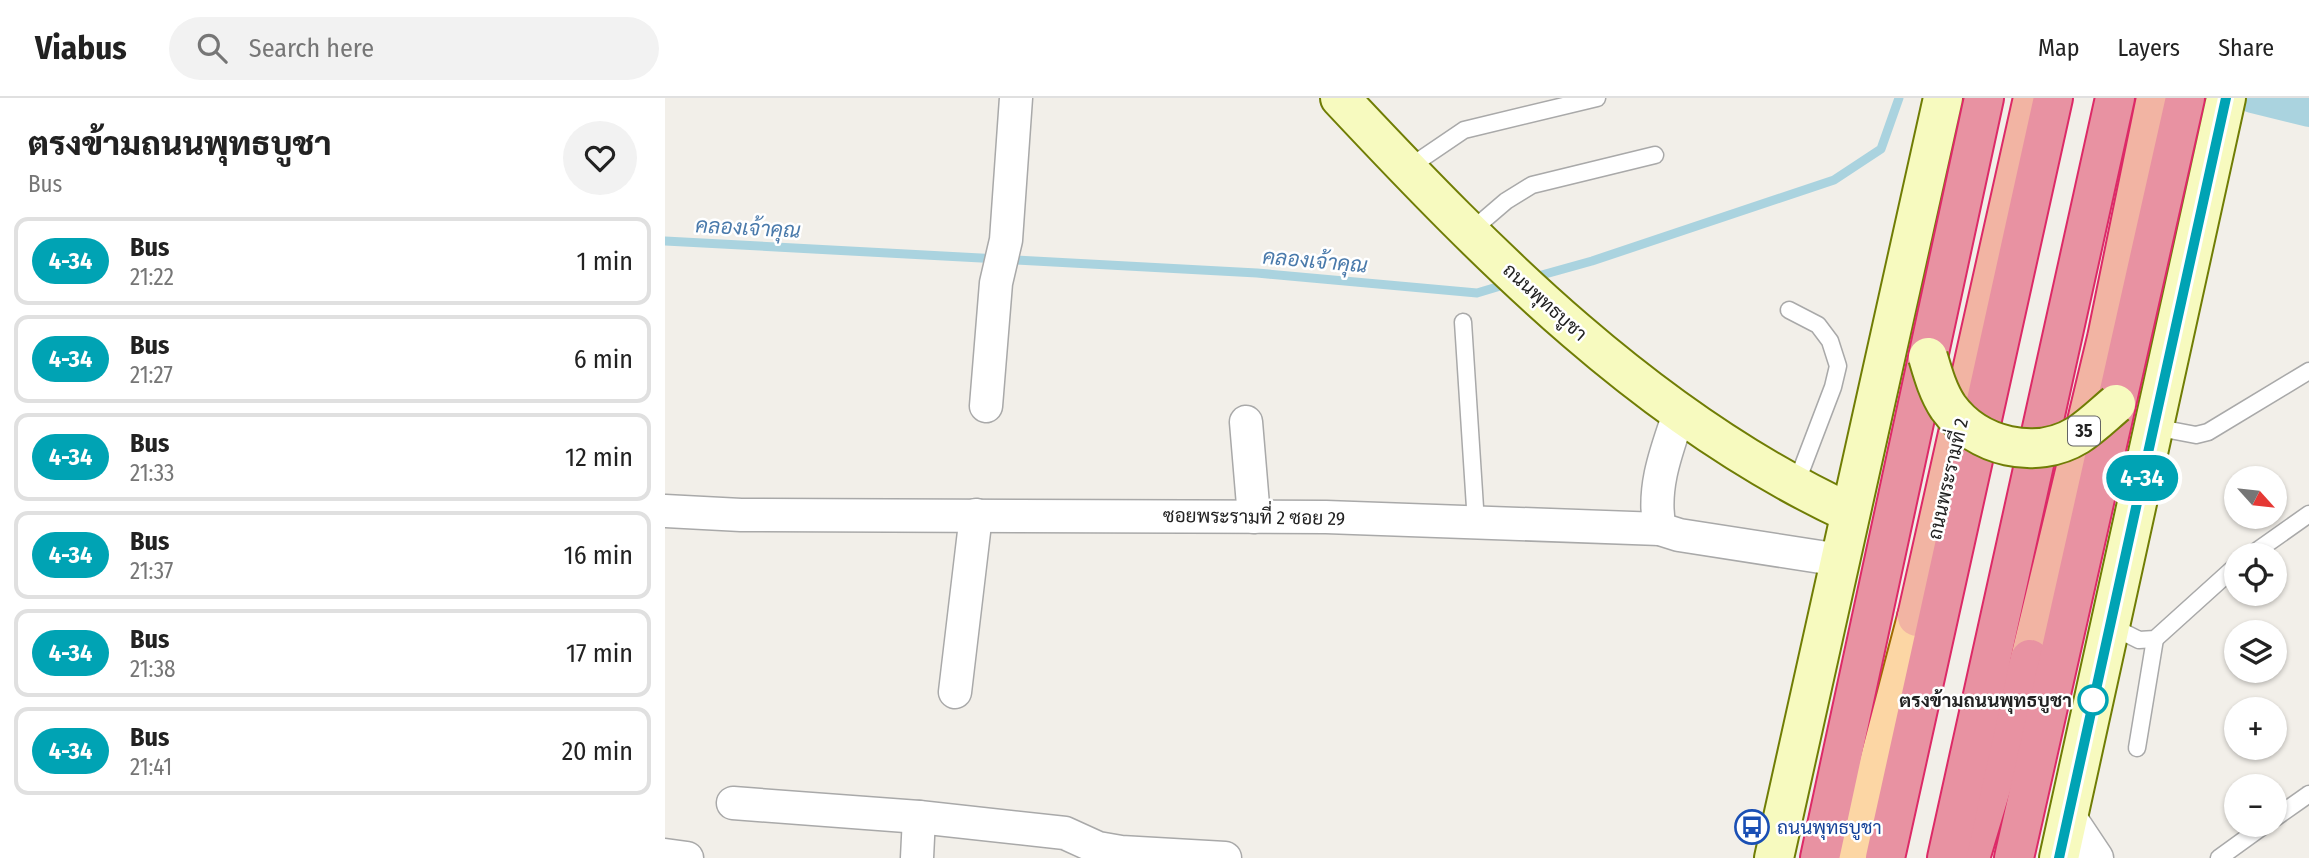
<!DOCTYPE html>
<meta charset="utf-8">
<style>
:root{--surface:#fff;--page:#f2f2f2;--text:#222;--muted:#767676;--line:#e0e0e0}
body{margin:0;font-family:"Fira Sans Condensed",Sarabun,sans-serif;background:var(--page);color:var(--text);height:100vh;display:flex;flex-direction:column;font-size:26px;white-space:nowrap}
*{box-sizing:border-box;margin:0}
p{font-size:23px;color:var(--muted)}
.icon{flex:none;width:38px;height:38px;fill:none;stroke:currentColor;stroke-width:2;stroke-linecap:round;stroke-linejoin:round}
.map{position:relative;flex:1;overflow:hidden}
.drawer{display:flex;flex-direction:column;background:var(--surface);width:665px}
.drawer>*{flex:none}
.badge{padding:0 14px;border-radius:23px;font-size:24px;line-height:46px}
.needle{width:46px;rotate:117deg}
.buttons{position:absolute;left:1559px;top:368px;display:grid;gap:14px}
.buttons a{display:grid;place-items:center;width:63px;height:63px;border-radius:50%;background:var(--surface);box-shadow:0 2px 5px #0004;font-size:35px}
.map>.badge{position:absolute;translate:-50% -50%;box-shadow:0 0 0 4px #fff}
.round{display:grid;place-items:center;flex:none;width:74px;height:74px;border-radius:37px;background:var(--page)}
.summary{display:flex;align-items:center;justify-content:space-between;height:119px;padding:0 28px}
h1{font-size:33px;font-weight:800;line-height:52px}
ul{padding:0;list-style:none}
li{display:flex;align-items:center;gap:21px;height:88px;margin:0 14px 10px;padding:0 14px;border:4px solid var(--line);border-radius:14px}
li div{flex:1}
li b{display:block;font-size:26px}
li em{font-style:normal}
li .badge{min-width:77px;font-weight:700;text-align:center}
header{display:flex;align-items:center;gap:42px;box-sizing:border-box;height:98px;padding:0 35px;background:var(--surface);border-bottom:2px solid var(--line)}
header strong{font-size:33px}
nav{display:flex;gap:38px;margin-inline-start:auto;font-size:24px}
.search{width:490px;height:63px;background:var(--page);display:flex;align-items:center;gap:18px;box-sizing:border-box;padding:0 24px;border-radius:38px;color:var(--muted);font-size:26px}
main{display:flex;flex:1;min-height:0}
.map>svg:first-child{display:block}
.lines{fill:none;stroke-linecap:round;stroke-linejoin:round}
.stream{stroke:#aad3df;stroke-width:9}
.canal{stroke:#aad3df;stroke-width:30}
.service-casing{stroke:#a9a9a9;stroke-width:19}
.minor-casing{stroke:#a9a9a9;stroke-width:35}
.secondary-casing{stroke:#707d05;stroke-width:42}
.primary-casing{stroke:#a06b00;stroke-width:42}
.trunk-casing{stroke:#dc2a67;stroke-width:42}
.motorway-casing{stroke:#dc2a67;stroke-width:42}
.service{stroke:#fff;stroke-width:16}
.minor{stroke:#fff;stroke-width:32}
.secondary{stroke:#f7fabf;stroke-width:38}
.primary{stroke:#fcd6a4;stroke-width:38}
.trunk{stroke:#f2b4a3;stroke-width:38}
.motorway{stroke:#e892a2;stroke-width:38}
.secondary-bridge-casing{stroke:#707d05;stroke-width:42;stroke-linecap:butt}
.secondary-bridge{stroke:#f7fabf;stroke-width:38}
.line-casing{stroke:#fff;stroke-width:16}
.line{stroke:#00a3b4;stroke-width:10}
.stop-dot{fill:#fff;stroke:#00a3b4;stroke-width:3.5}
.labels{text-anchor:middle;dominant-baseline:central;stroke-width:5;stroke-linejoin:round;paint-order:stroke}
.shield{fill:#fff;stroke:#646464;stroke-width:2}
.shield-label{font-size:18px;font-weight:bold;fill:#222}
.street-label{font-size:19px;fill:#222;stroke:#fff}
.stop-label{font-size:19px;font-weight:bold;fill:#222;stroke:#fff;text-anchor:end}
.transit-label{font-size:19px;fill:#164399;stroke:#fff;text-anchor:start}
.water-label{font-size:21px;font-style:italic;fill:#4a7aab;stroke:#fff}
</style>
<header>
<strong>Viabus</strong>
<div class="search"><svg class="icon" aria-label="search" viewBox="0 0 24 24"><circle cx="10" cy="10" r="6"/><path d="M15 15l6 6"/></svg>Search here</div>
<nav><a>Map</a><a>Layers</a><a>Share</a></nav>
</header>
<main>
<section class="drawer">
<div class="summary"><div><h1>ตรงข้ามถนนพุทธบูชา</h1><p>Bus</p></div><a class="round"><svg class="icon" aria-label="heart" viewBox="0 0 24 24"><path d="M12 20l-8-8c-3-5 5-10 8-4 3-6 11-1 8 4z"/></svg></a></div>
<ul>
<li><span class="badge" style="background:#00a3b4;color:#fff">4-34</span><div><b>Bus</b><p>21:22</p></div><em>1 min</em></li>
<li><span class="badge" style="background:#00a3b4;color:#fff">4-34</span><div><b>Bus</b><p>21:27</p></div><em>6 min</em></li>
<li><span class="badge" style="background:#00a3b4;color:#fff">4-34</span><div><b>Bus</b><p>21:33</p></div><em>12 min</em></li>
<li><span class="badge" style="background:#00a3b4;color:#fff">4-34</span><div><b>Bus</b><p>21:37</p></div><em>16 min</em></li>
<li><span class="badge" style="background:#00a3b4;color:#fff">4-34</span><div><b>Bus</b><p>21:38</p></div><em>17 min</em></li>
<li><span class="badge" style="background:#00a3b4;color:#fff">4-34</span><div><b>Bus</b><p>21:41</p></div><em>20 min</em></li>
</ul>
</section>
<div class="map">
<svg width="1644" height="760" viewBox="0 0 1644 760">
<rect width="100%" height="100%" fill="#f2efe9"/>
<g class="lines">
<g class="stream">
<path d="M 0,143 L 592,175 L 812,195 L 842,186"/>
<path d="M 866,180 L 927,163 L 1169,82 L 1216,51 L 1234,0"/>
</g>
<path class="canal" d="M 1587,0 L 1644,14"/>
<g class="service-casing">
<g id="service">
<path d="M 743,70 L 799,32 L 932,0"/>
<path d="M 806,133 L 841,103 L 867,87 L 990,57"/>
<path d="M 1124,212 L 1153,227 L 1165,243 L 1173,268 L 1168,289 L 1131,386"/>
<path d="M 798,224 L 811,425"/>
<path d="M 1489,329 L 1531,337 L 1543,334 L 1644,273"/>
<path d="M 1586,457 L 1644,416"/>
<path d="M 1446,528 L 1474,542 L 1490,541 L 1572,467"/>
<path d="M 1472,650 L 1490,541"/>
<path d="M 1610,720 L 1644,696"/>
<path d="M 1554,760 L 1601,726"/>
</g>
</g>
<g class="minor-casing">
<g id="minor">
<path d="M 321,308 L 331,185 L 341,142 L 351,0"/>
<path d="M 581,324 L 589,419"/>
<path d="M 0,413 L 76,417 L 661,419 L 995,431 L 1014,437 L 1175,462"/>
<path d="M 995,431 C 986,391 1002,351 1015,313"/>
<path d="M 290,594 L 311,417"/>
<path d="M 68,705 L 254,719 L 400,735 L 433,750 L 456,754 L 560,760"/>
<path d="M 1404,718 L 1432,760"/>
<path d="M 0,757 L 22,760"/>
<path d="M 252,760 L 254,719"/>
</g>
</g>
<g class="secondary-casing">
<g id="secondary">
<path d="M 675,0 C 825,160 984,322 1185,415"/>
<path d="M 1109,760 L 1278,0"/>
<path d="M 1394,760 L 1561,0"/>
</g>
</g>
<g class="primary-casing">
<path id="primary" d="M 1189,760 L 1252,519"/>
</g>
<g class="trunk-casing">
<g id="trunk">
<path d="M 1252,519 L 1368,0"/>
<path d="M 1365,561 L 1442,240 L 1491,0"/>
</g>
</g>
<g class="motorway-casing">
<g id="motorway">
<path d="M 1306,757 L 1365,561"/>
<path d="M 1155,760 L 1319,0"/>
<path d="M 1220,760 L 1388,0"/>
<path d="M 1282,760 L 1450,0"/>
<path d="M 1349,760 L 1520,0"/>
</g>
</g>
<use href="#service" class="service"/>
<use href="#minor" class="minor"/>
<use href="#secondary" class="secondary"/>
<use href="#primary" class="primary"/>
<use href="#trunk" class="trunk"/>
<use href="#motorway" class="motorway"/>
<g class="secondary-bridge-casing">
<path id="secondary-bridge" d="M 1263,259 C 1268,276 1273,294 1283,309 C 1312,349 1371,363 1413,337 C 1427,328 1439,316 1451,306"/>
</g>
<use href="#secondary-bridge" class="secondary-bridge"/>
</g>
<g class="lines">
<g class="line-casing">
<path id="line" d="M 1394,760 L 1561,0"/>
</g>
<use href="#line" class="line"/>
</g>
<defs>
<g id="bus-ring" transform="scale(1.75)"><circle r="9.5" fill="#fff" stroke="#1a4fb4" stroke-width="1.5"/><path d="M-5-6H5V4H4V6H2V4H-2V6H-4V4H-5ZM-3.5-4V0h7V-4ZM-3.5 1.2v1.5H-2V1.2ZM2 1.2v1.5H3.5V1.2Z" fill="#1a4fb4"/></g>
</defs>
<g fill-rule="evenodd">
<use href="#bus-ring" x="1087" y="729"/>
</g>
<circle class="stop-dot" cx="1428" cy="602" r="14"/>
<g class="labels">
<rect class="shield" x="1403" y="318.5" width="32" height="29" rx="5"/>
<g class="shield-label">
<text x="1419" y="333">35</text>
</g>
<g class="street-label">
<text transform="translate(880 204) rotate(42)">ถนนพุทธบูชา</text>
<text transform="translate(1283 381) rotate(-77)">ถนนพระรามที่ 2</text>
<text transform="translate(589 419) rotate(1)">ซอยพระรามที่ 2 ซอย 29</text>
</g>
<g class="stop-label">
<text x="1407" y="602">ตรงข้ามถนนพุทธบูชา</text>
</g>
<g class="transit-label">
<text x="1112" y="729">ถนนพุทธบูชา</text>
</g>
<g class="water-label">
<text transform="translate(83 130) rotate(3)">คลองเจ้าคุณ</text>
<text transform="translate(650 163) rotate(5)">คลองเจ้าคุณ</text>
</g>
</g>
</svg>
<div class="buttons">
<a><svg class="needle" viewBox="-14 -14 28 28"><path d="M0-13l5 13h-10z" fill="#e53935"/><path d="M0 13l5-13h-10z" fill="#767676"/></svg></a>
<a><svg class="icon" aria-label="locate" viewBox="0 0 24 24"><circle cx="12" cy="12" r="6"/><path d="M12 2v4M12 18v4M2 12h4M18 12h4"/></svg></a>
<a><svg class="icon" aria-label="layers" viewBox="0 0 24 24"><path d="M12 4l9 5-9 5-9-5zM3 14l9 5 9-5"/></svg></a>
<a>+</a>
<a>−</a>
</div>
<b class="badge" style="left:1477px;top:380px;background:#00a3b4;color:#fff">4-34</b>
</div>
</main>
